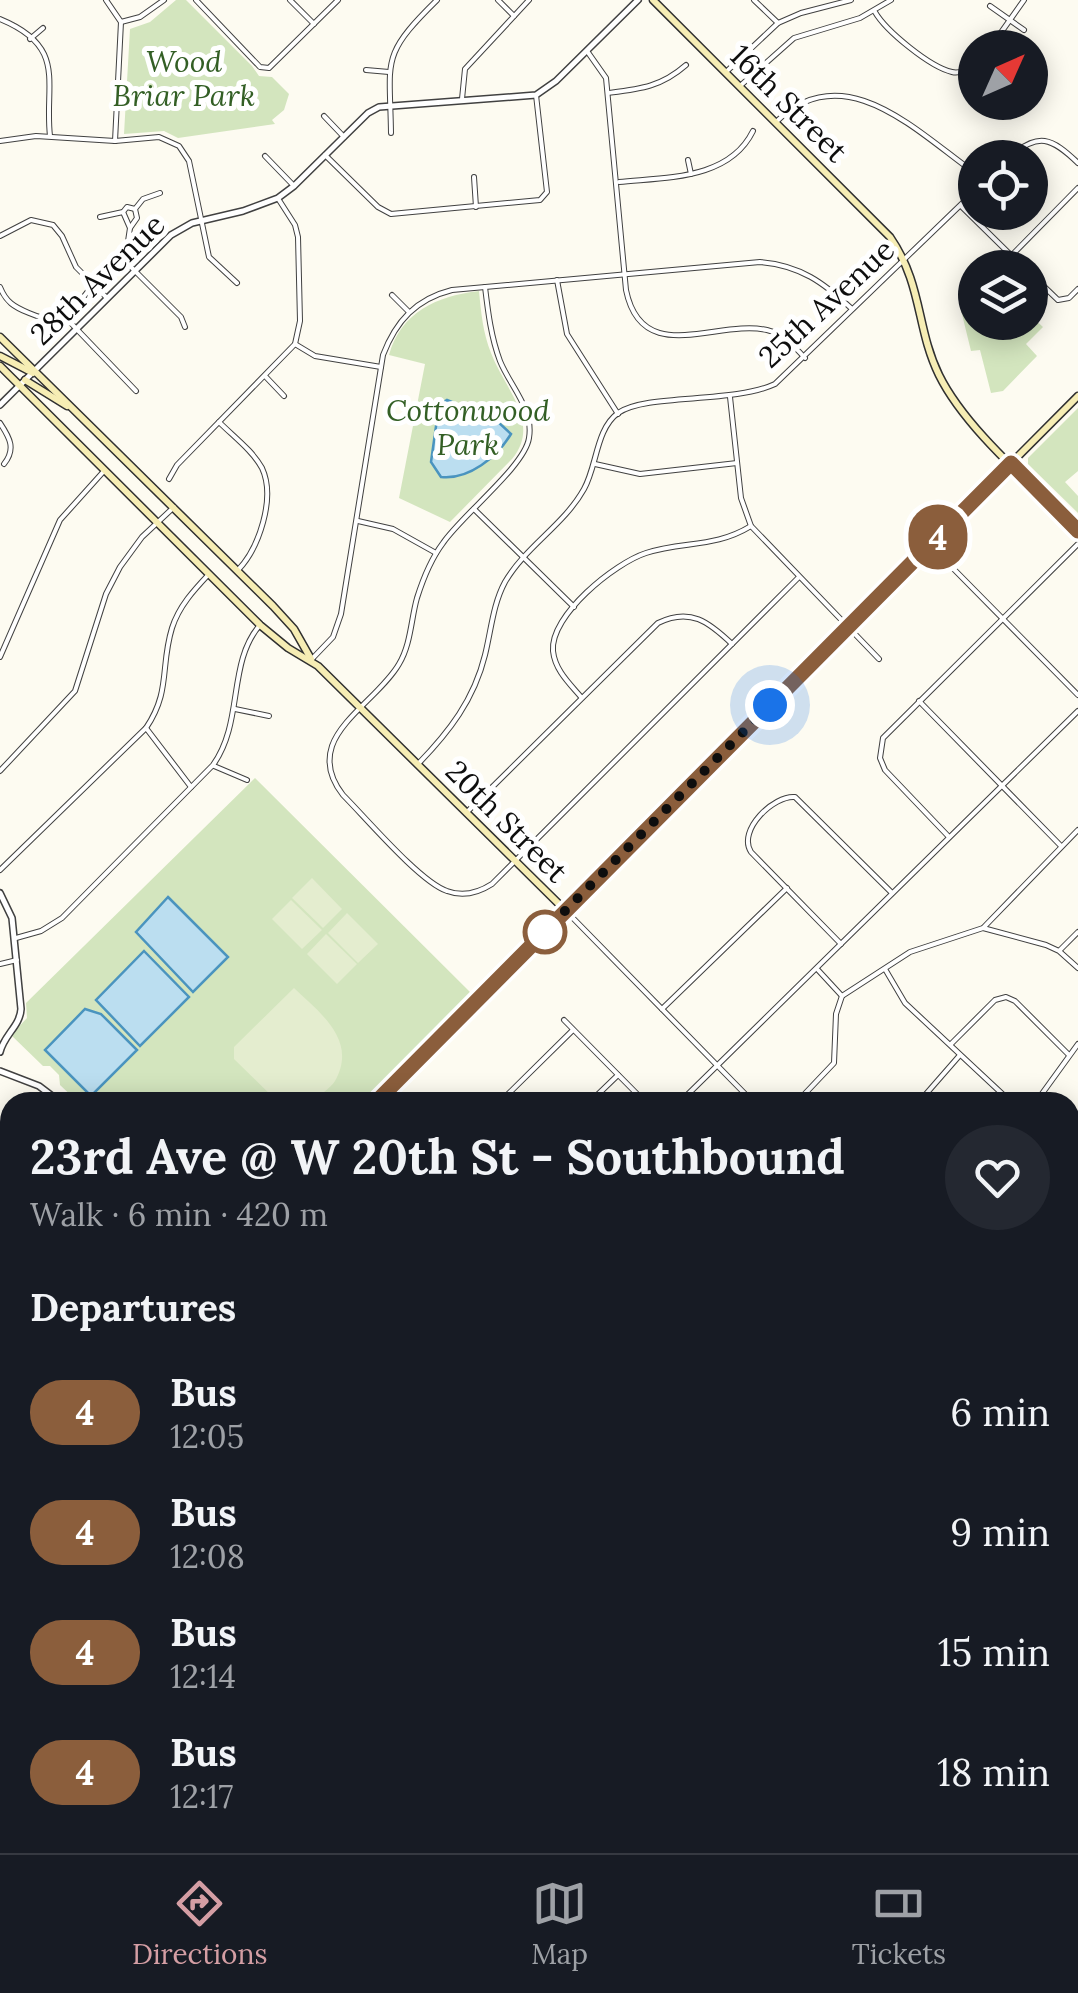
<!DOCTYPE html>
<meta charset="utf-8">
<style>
:root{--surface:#171b24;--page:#242831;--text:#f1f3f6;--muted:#9ea1a6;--line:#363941;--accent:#d49ea4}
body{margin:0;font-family:Lora,serif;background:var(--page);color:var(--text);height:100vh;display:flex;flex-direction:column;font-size:38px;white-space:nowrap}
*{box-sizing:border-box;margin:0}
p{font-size:32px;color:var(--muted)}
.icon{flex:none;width:55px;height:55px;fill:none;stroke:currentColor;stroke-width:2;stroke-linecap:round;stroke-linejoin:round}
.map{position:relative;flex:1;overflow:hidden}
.drawer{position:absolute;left:0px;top:1092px;width:1080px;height:762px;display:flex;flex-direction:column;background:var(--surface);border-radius:30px 30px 0 0;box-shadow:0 5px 25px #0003}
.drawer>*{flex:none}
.badge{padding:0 20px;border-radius:32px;font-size:35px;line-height:65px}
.needle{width:65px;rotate:45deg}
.tools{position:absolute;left:958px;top:30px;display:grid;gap:20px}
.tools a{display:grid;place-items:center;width:90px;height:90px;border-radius:50%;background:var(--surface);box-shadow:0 5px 25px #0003;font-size:50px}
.you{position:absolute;width:50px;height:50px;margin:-25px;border:8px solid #fff;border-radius:50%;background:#1a73e8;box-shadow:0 0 0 15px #1a73e833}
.map>.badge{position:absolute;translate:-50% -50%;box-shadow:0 0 0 5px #fff}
h2{padding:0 30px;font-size:38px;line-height:90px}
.round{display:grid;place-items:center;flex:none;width:105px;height:105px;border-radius:52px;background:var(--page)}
.headline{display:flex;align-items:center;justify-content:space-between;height:170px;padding:0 30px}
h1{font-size:48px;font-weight:700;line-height:75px}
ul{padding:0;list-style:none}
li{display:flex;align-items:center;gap:30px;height:120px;padding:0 30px}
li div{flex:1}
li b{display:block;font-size:38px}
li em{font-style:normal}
li .badge{min-width:110px;font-weight:700;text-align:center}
.tabs{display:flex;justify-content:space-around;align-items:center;height:140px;border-top:2px solid var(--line);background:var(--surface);font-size:28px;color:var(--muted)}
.tabs a{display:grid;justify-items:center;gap:5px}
.tabs .current{color:var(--accent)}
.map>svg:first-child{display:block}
.green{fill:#d3e5be}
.pitch{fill:#e4edcf}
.water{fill:#bbdef0;stroke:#4a94bf;stroke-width:2.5}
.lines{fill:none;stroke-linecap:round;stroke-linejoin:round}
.stream{stroke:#4a94bf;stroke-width:2.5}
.minor-casing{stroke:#414141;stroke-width:6}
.tertiary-casing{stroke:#414141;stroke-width:8}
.secondary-casing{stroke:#303030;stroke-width:9}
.minor{stroke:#fff;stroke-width:4}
.tertiary{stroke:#fff;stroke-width:5}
.secondary{stroke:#f6edb4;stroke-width:6}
.line-casing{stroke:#fff;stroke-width:22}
.line{stroke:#8b5e3c;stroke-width:15}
.walk{stroke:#0e0e0e;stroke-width:10;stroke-dasharray:0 18}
.stop-dot{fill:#fff;stroke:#8b5e3c;stroke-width:5}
.labels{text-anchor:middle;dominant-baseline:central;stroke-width:10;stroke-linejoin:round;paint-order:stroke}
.park-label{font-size:30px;font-style:italic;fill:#335f25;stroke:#fff}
.street-label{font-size:30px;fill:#0e0e0e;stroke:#fff}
</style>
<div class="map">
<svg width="1078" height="1853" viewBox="0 0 1078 1853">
<rect width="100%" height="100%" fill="#fdfbf1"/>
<g class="green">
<path d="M 176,0 L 186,0 L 252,66 L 259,76 L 272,77 L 289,94 L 284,110 L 272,120 L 275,124 L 178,138 L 164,131 L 124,134 L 130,29 L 150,22 Z"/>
<path d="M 479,291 C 481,312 483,333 491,353 C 504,388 542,423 512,459 L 450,522 L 399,498 L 425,364 L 389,355 C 401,312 437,296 479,291 Z"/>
<path d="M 975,298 L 975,322 L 999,323 L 1011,334 L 1024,323 L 1030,322 L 1030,315 L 1043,327 L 1026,344 L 1037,356 L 1003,391 L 991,393 L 980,350 L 971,351 L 959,302 Z"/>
<path d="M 1078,408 L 1078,471 L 1065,482 L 1078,496 L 1078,513 L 1028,464 L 1028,458 Z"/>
<path d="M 255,778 L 471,993 L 362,1102 L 78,1102 L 60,1085 L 59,1075 L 50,1066 L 43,1066 L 11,1035 L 27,1018 L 26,1003 Z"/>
<path d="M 30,1845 L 109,1845 L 116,1852 L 123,1845 L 159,1845 L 167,1853 L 113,1853 L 105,1850 L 38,1853 Z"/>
<path d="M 399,1845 L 498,1845 L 490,1853 L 398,1853 Z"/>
</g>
<g class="pitch">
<path d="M 312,878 L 342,909 L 323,928 L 292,898 Z"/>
<path d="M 291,900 L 322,930 L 302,949 L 272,919 Z"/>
<path d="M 347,913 L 378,944 L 358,963 L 328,933 Z"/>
<path d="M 326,934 L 357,964 L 337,984 L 307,954 Z"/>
<path d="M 294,988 C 320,1013 358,1040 335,1081 C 330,1089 318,1096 311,1102 L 278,1102 L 234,1059 L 234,1047 Z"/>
<path d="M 641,1845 L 705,1845 L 697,1853 L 634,1853 Z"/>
<path d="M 752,1845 L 829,1845 L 821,1853 L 760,1853 Z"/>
</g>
<g class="water">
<path d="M 447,400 L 496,420 L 511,434 C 497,457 469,480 441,477 L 431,462 L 439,405 Z"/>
<path d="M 168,897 L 228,957 L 193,992 L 136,932 Z"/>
<path d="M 144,951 L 189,997 L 140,1046 L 96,1000 Z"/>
<path d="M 85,1009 L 101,1014 L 137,1050 L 91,1096 L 45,1050 Z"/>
</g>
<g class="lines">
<path class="stream" d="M 964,1853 L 967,1845"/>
<g class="minor-casing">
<g id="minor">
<path d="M 106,0 L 121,22 L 115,141"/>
<path d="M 196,0 L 260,67 L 269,68 L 338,0"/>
<path d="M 290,0 L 314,24"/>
<path d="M 498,0 L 514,16"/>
<path d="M 754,0 L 778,23"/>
<path d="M 990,6 L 1024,30"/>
<path d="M 875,12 C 886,31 930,67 952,72 C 960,74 968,70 975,66"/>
<path d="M 0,19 C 68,47 44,83 50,136"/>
<path d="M 121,22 L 140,17 L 164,0"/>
<path d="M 30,39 L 43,28"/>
<path d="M 990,48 L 1024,0"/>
<path d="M 587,51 L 606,78 L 626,290 C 642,368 717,319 767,330 C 783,334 794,346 805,358"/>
<path d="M 366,70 L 389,72"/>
<path d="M 726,72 L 778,23 L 801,13 L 851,0"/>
<path d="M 740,86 L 794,38 L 860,18 L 891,0"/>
<path d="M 608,93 C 640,89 661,87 686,65"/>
<path d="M 462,99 L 465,69 L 529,0"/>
<path d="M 324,116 L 344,137"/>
<path d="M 776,122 C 844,55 917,132 975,173"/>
<path d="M 391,133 C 390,59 380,56 437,0"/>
<path d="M 0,141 L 36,136 L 115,141 L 159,137 L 179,146 L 189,161 L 209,257 L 237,283"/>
<path d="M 325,155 L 378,207 L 391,214 L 540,200 L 547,192 L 536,95"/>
<path d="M 265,156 L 294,186"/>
<path d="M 1009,158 C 1038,131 1052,138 1078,163"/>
<path d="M 688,160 L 691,174"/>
<path d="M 474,177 L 476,207"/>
<path d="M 619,182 C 666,177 729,180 753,131"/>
<path d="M 961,206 L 1024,268"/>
<path d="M 123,212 L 130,228"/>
<path d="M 100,217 L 123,212 L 127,207 L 135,209"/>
<path d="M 0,236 L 31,220 L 53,225 L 62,236 L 76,267 L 107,298"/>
<path d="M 1012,255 L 1078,188"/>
<path d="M 125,261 L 181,317 L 185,327"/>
<path d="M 1030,273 L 1058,300 L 1069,298 L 1078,289"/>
<path d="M 557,280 L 567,334 L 618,414"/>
<path d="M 0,287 C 6,302 14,307 29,313 C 69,330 70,312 93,285 C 101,276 115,270 125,261 L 130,228 L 137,218 L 135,209 L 143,199 L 160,193"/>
<path d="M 485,287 C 488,312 491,337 500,361 C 510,386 534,409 529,438 C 525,466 462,515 443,543 C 431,559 423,579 417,598 C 411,619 411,644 399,664 C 383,692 342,717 332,746 C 326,764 332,781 343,795 C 366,818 420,882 447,891 C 463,897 478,893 492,884 L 799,577"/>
<path d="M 392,295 L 408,311"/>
<path d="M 66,318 L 136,391"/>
<path d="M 295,344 L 315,356 L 381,367"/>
<path d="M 265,376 L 284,396"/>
<path d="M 730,397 L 741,498 L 751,526 L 879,659"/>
<path d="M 219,422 C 233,436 253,451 262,468 C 276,498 259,548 238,570"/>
<path d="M 0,423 C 10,438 16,449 4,464"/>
<path d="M 595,464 L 640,474 L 737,463"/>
<path d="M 169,479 L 177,465 L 295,344 L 300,321 L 298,237 L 295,225 L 279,200"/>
<path d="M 474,509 L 574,607"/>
<path d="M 358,521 L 393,529 L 436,553"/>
<path d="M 930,545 L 1078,695"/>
<path d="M 0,657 L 60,520 L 104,471"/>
<path d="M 311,660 L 333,637 L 341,614 L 383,355 C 396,321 416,299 452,290 L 760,262 C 800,265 824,283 852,309"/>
<path d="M 581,697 C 569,683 555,670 553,651 C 550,615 615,563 646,553 C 684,541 715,548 751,526"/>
<path d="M 919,701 L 1061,846"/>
<path d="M 235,709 L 269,716"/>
<path d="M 146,728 L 191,787"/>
<path d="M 418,764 C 449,732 474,700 485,655 C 491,631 493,604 505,582 C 526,546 564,525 584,489 C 597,466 596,429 618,413 C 647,393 732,404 775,384 L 975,191"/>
<path d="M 214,766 L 247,780"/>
<path d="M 0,771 L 75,691 L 106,594 L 120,567 L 142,537 L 174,507"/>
<path d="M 467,812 L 658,623 C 690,607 709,622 732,644"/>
<path d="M 949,837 L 885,770 L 880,758 L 883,738 L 1078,544"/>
<path d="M 0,870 L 146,728 C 171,691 160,667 172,628 C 179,606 194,590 209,574"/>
<path d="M 566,911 L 753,1102"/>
<path d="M 984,927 L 1078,830"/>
<path d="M 16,938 L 41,931 L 62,918 L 213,765 C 244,722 227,663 260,625"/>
<path d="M 841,944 L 751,852 C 737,830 774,795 795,797 L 892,893"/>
<path d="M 1060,950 L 1078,932"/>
<path d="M 0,964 L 17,960"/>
<path d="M 885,969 L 905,1003 L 1011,1102"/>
<path d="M 818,970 L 842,996"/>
<path d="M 662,1009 L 787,888"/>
<path d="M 564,1020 L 645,1102"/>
<path d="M 951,1044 L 995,1000 L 1006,997 L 1015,1001 L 1069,1055"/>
<path d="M 500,1102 L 573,1030"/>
<path d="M 590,1102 L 618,1075"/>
<path d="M 680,1102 L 1078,711"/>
<path d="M 797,1102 L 834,1063 L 836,1014 L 842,996 L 910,952 L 983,928 L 1046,945 L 1059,951 L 1078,968"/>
<path d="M 919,1102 L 960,1055"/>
<path d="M 1036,1102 L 1078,1044"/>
<path d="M 1070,1181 L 1078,1193"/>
<path d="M 1070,1204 L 1078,1197"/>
<path d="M 0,1241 L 10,1254"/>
<path d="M 0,1258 L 7,1251"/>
<path d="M 1070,1335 L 1078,1338"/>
<path d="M 0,1360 L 10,1370"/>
<path d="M 0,1593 L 10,1587"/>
<path d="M 1070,1666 L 1078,1663"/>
<path d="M 0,1681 L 10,1671"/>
<path d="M 0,1774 L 10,1765"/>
<path d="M 0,1827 L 10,1837"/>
<path d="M 18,1845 L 26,1853"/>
<path d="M 182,1853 L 182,1845"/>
</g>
</g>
<g class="tertiary-casing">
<g id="tertiary">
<path d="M 0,405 L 171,235 L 192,223 L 243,211 L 278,198 L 294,186 L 368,113 L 379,107 L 536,95 L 556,81 L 638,0"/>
<path d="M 0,893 L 12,918 L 21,1009 C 20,1026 4,1035 0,1052"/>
<path d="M 0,1071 L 39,1086 L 60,1102"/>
<path d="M 1070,1473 L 1078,1476"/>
<path d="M 288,1845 L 317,1853"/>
<path d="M 500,1853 L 508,1845"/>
</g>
</g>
<g class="secondary-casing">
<g id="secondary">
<path d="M 653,0 L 890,237 C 923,285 916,328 939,375 C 966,430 1034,486 1078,531"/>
<path d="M 0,337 L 273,606 L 294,629 L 311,659"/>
<path d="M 0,356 L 33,373"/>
<path d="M 0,366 L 260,625 L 288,648 L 318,666 L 566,911"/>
<path d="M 25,380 L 67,406"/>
<path d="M 375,1102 L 1078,396"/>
<path d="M 0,1478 L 10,1468"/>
</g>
</g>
<use href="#minor" class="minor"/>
<use href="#tertiary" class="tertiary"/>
<use href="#secondary" class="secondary"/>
</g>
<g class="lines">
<g class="line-casing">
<path id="line" d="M 376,1102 L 1011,463 L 1078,531"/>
</g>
<use href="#line" class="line"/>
<path class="walk" d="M 545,932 L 542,934 L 770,705"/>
</g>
<circle class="stop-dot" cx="545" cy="932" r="20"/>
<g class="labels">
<g class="park-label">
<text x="184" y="61">Wood<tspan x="184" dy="34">Briar Park</tspan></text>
<text x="468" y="410">Cottonwood<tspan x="468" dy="34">Park</tspan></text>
</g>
<g class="street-label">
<text transform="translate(789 103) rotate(45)">16th Street</text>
<text transform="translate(97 279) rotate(-44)">28th Avenue</text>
<text transform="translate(826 303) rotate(-43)">25th Avenue</text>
<text transform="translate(507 821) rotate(45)">20th Street</text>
</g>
</g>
</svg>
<div class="tools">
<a><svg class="needle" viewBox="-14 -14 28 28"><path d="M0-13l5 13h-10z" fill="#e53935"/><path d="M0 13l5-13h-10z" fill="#9ea1a6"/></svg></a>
<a><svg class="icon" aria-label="locate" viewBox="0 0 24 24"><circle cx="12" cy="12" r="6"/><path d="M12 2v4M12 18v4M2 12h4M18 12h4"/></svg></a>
<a><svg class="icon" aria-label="layers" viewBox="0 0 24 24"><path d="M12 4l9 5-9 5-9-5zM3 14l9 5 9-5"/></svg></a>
</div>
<div class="you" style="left:770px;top:705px"></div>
<b class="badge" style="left:938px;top:537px;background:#8b5e3c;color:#fff">4</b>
<section class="drawer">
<div class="headline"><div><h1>23rd Ave @ W 20th St - Southbound</h1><p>Walk · 6 min · 420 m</p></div><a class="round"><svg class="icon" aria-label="heart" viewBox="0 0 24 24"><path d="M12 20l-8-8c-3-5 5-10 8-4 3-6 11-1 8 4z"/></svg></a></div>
<h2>Departures</h2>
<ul>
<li><span class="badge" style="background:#8b5e3c;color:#fff">4</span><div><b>Bus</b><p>12:05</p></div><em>6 min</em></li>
<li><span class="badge" style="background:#8b5e3c;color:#fff">4</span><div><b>Bus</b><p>12:08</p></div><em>9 min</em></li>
<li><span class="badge" style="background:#8b5e3c;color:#fff">4</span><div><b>Bus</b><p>12:14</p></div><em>15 min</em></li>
<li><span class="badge" style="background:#8b5e3c;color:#fff">4</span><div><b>Bus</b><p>12:17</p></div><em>18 min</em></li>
</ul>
</section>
</div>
<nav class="tabs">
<a class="current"><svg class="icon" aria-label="directions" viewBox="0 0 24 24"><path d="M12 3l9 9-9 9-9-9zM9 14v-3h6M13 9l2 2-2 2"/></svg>Directions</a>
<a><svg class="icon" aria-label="map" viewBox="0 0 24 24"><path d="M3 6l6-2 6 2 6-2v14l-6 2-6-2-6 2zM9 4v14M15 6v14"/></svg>Map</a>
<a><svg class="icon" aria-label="tickets" viewBox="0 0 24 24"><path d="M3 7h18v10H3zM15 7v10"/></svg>Tickets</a>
</nav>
